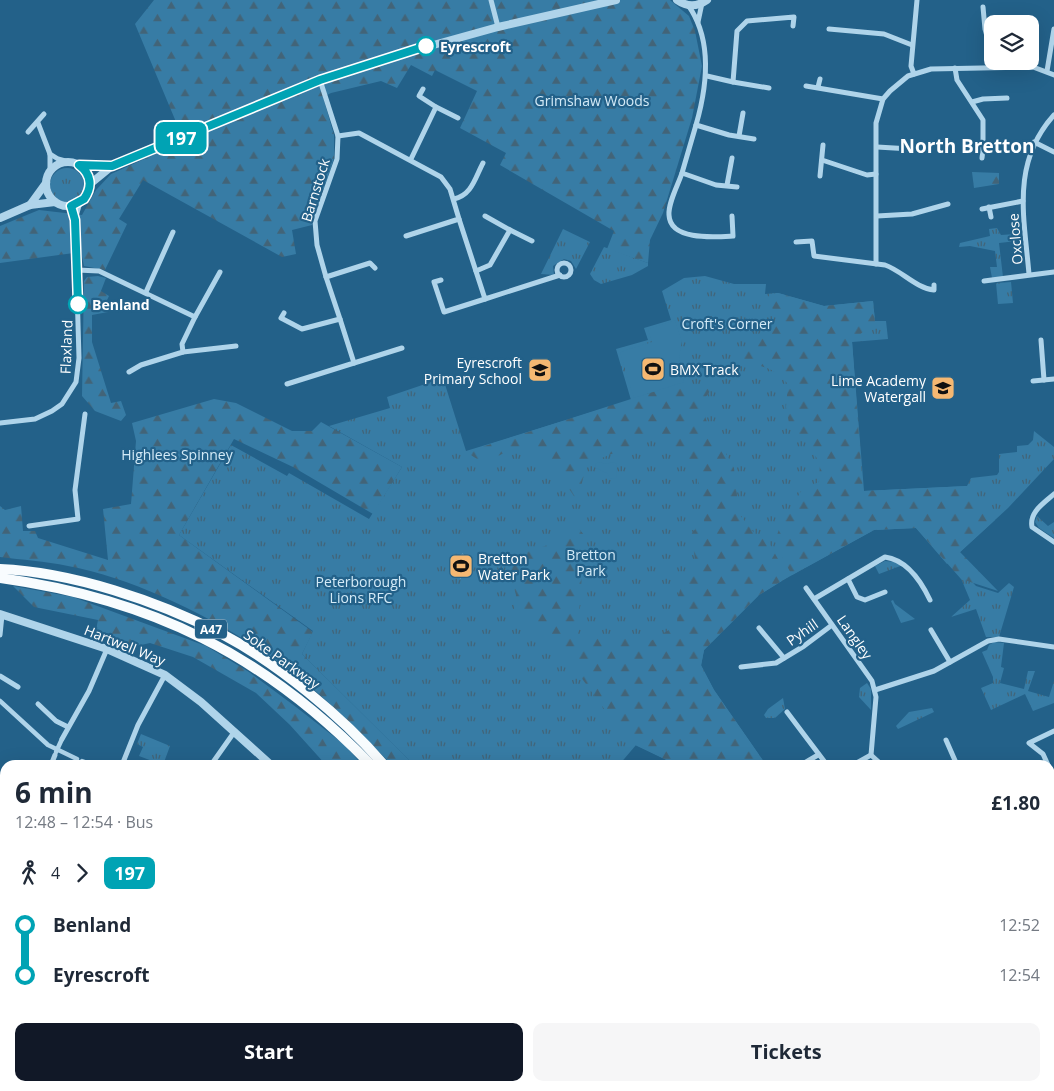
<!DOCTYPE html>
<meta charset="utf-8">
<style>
:root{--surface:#fff;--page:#f6f6f7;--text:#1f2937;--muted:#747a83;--accent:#111827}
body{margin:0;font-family:"Open Sans",sans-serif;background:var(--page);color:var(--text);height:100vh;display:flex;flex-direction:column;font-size:19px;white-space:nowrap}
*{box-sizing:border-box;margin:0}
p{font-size:16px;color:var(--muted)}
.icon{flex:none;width:28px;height:28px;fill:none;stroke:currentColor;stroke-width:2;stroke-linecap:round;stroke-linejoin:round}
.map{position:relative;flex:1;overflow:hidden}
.details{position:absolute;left:0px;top:760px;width:1055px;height:331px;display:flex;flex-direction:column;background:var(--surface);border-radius:15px 15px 0 0;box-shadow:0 5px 20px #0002}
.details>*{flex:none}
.badge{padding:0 10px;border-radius:8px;font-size:18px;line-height:32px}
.controls{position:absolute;left:984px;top:15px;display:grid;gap:10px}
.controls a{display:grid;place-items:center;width:55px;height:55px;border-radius:10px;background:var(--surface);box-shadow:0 5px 20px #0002;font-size:25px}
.map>.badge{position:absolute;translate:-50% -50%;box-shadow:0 0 0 2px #fff}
.legs{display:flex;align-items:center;gap:8px;height:55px;padding:0 15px;font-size:16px}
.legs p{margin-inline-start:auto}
.headline{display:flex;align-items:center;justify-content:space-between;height:85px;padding:0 15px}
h1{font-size:28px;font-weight:700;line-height:38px}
.action{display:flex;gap:10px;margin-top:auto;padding:10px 15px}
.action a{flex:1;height:58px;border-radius:10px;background:var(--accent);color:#fff;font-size:20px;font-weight:700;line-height:58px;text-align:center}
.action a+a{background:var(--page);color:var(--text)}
ul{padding:0 15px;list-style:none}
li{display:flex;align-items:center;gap:18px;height:50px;font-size:19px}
li i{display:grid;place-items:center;width:8px;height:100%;margin:0 6px;background:currentColor}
li i::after{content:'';width:12px;height:12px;margin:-6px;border:4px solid;border-radius:50%;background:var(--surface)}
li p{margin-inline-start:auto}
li:first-child i{background:linear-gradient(#0000 50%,currentColor 0)}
li:last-child i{background:linear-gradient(currentColor 50%,#0000 0)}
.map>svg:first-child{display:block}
.grass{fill:url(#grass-tufts)}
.forest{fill:url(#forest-firs)}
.pitch{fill:#377ca5}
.water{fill:url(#water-ripples);stroke:#a3d1eb}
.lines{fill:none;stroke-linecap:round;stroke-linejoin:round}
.pedestrian{stroke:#afd4ea;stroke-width:4.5}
.minor{stroke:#afd4ea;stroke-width:5}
.tertiary{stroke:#afd4ea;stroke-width:8}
.trunk{stroke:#f8fcfe;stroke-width:10}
.line-1-casing{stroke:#fff;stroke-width:11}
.line-1{stroke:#00a3b4;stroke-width:8}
.stop-1-dot{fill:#fff;stroke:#00a3b4;stroke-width:2.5}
.labels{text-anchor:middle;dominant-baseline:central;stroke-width:4.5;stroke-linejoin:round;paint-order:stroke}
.shield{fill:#236189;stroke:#bdd0dc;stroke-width:1}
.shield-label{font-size:12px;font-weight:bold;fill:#fff}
.stop-label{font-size:14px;font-weight:bold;fill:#fff;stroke:#236189;text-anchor:start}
.park-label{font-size:14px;fill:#d3eaf7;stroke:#236189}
.street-label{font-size:14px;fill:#fff;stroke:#236189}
.poi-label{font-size:14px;fill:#fff;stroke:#236189;text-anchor:end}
.district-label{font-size:19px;font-weight:bold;fill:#fff;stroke:#236189}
</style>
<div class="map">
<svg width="1054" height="1091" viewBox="0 0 1054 1091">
<defs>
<pattern id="grass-tufts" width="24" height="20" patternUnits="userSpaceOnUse" patternTransform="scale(1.25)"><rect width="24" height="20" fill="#377ca5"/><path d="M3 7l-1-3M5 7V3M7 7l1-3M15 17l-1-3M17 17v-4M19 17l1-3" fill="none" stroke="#426478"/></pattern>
<pattern id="forest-firs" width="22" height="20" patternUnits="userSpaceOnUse" patternTransform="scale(1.25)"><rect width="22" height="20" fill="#377ca5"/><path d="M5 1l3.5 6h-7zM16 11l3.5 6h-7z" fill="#426478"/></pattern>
<pattern id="water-ripples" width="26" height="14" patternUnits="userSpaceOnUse" patternTransform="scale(1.25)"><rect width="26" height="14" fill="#5d88a2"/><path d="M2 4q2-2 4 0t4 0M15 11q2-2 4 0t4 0" fill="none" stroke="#567080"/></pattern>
</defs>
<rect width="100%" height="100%" fill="#236189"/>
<g class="grass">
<circle cx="67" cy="185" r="17"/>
<path d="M 997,228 L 1001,235 L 1016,234 L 1017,241 L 999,243 L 1003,277 L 992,278 L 990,267 L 997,267 L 995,251 L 970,246 L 959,247 L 960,243 L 990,236 L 989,229 Z"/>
<path d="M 563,229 L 590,242 L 576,269 L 571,261 L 564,259 L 553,266 L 554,275 L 541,274 Z"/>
<path d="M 604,247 L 648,263 L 648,266 L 632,275 L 601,284 L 594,280 L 590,274 Z"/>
<path d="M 705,276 L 734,284 L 766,284 L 765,294 L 778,293 L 824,306 L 873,301 L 875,321 L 886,321 L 888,339 L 852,342 L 864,491 L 967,486 L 971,478 L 997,475 L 999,472 L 999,454 L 1017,452 L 1017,446 L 1028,445 L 1033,440 L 1034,431 L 1054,447 L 1054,459 L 1008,508 L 947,564 L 916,528 L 874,530 L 785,579 L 759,595 L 704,650 L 701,666 L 714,690 L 766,765 L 677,765 L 636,745 L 619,765 L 414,765 L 302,654 L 313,631 L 179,535 L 231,445 L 287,476 L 289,473 L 369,519 L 402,467 L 329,426 L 390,408 L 387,397 L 443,378 L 466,451 L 631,400 L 616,349 L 648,340 L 644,328 L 671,320 L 662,291 L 684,278 Z"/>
<path d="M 1011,282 L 1013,303 L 998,304 L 996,283 Z"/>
<path d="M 1037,516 L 1048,526 L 1054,522 L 1054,538 L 1039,528 L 1035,522 Z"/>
<path d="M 885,561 L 895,562 L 903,565 L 879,574 L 875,566 Z"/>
<path d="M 964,573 L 976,586 L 998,593 L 1009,583 L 1014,587 L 999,637 L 986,637 L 976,609 L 951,617 L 970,600 L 960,576 Z"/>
<path d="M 893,600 L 895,604 L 915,619 L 901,623 L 891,601 Z"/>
<path d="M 994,642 L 1004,643 L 1001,667 L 1004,668 L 1000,683 L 1024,689 L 1028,671 L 1035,671 L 1028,691 L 1049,697 L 1054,681 L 1054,703 L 1033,711 L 1025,694 L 991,710 L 981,688 L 993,683 L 993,677 L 982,652 L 987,650 L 989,645 Z"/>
<path d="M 867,683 L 871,689 L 871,710 L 859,697 L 860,688 Z"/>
<path d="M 783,698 L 785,709 L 775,718 L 766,718 L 764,715 L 768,709 Z"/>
<path d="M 932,708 L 934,712 L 898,729 L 896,726 L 909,712 Z"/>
<path d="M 141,734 L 170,746 L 163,765 L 139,756 L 143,747 L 137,744 Z"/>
</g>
<g class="forest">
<path d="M 154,0 L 670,0 L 689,16 L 695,31 L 702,66 L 692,118 L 663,213 L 650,240 L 648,263 L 607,249 L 614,231 L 500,165 L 506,153 L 460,128 L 477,91 L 435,70 L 432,76 L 411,65 L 397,88 L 381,81 L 331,93 L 323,97 L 334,135 L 334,158 L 312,225 L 292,230 L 296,254 L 282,257 L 143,180 L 119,219 L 127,224 L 105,270 L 84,266 L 81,252 L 0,263 L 0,226 L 39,210 L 82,215 L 96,190 L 111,174 L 184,141 L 135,24 Z"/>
<path d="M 972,172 L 999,173 L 999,184 L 974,188 Z"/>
<path d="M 98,276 L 106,278 L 101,291 L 109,296 L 103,308 L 108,312 L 92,315 L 92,342 L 111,403 L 121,401 L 126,415 L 121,421 L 95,411 L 82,396 L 84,281 L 87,277 Z"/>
<path d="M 778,293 L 824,306 L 873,301 L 875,322 L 852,341 L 863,491 L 968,486 L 995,520 L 960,552 L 998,591 L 961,579 L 916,528 L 874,530 L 792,575 L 779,552 L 777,535 L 782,521 L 802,490 L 819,482 L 820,463 L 805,440 L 789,423 L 786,407 L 788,384 C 773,367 763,365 740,364 L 734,356 L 765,329 L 784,320 C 775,312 768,307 769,294 Z"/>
<path d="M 716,375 L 710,391 L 701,404 L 712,437 L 724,450 L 734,468 L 739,514 L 756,535 L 768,541 L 788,577 L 759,595 L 704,650 L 701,665 L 714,690 L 766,765 L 677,765 L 635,745 L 624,736 L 564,654 L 514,611 L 516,595 L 505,554 C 534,549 556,549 575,524 L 585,536 L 577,639 L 591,635 L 612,637 L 634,635 L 649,642 L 677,625 C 678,613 677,598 681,586 C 683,579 690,573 693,566 C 701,546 676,541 704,522 C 700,472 698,466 658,435 L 587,464 L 577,501 C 566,483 542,447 517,449 C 506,450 494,459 485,464 L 466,452 L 684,382 L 690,389 L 706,383 Z"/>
<path d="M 214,399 L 236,403 L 292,431 L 312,431 L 321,422 L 402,467 L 373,514 L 293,467 L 234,439 L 179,535 L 313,632 L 302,654 L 414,765 L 392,765 C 360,733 328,699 292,672 C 233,627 140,579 68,566 C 45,561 22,560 0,557 L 0,506 L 5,510 L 21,506 L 23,531 L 35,531 L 38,538 L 108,560 L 103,509 L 131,504 L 136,441 L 132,423 Z"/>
<path d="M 13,586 L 73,597 L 206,646 L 249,672 L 296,707 L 346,746 L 362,765 L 326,765 L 290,725 L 256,693 L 193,657 L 150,643 L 132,647 L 95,635 L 98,620 L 34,607 Z"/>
<path d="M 604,1086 L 666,1086 L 660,1091 L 611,1091 Z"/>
</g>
<g class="pitch">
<path d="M 675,320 L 682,341 L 679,356 L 684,382 L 634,398 L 620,352 L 652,342 L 648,329 Z"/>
<path d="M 599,462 L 606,464 L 613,462 L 617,464 L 616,478 L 611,479 L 607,473 L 596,468 L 595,464 Z"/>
</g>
<path class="water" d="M 463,554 L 471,572 L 460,578 L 451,560 Z"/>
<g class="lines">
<g class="pedestrian">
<path d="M 0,701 L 48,745 L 77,759"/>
<path d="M 56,752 L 62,739"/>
<path d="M 82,761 L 93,765"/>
</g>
<g class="minor">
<path d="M 491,0 L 498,27"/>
<path d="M 688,5 C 713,40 707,87 696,125 L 729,135 L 754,139"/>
<path d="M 983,7 L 985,29 L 992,54"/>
<path d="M 698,22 L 702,3"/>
<path d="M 829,29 L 884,34 L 912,45"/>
<path d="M 955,68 L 957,80 L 983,120 L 983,149 L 991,150"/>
<path d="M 1047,71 L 1054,29"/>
<path d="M 914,74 L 911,66 L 917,0"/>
<path d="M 707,76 L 733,82 L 737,31 L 747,21 L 794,17 L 793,26"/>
<path d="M 320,80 L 338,136 L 337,159 L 315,221 L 317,245 L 326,277 L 370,263 L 375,268"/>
<path d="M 733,82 L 769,88"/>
<path d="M 806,86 L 883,99"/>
<path d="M 818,87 L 820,79"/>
<path d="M 972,102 L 983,99 L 1007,98"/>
<path d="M 436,107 L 458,118"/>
<path d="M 38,123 L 50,154 L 50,170"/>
<path d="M 696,125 L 682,173 L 716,185 L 737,187"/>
<path d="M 28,132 L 44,114"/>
<path d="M 338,136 L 359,133 L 441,177 L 450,189 L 459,219 L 406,236"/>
<path d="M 739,136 L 743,113"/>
<path d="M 1034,142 L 1054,152"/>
<path d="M 877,147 L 928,150"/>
<path d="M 50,154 L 58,159 L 69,162"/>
<path d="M 982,158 L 983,149"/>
<path d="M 411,159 L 436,107 L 419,96 L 423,89"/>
<path d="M 822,160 L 867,175 L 876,174"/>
<path d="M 682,173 C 678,185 668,203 669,215 C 670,241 715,237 733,236 L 732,216"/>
<path d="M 820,176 L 823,145"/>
<path d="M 727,185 L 732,158"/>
<path d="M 454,199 C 472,195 475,178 483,163"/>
<path d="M 71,206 L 75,219"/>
<path d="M 989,207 L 991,217"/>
<path d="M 982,209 L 1023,201"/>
<path d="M 877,216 L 912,214 L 948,204"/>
<path d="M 459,219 L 485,299 L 560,275"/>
<path d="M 510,230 L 532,241"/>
<path d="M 796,242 L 812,241 L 814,256 L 885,265 C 902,271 916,288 934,290 L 934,285"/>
<circle cx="564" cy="270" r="7"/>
<path d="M 876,264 L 876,123 L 883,99 L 890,91 L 908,76 L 931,69 L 1033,67 L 1054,75"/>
<path d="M 77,270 L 99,271 L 195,317 L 182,344 L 183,352 L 141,365 L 129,372"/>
<path d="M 476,271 L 490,265 L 510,230 L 485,216"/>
<path d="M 1029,274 C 1024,216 1011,163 1054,115"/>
<path d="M 441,280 L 434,282 L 444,312 L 485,299"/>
<path d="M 984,281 L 1054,272"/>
<path d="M 146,292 L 173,232"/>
<path d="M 284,313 L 281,318 L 302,329 L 340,319 L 326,277"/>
<path d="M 195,317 L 220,272"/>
<path d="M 1041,340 L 1044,380"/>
<path d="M 183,352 L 236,346"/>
<path d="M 354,363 L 402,348"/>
<path d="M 1033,381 L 1054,379"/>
<path d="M 287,384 L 354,363 L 340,319"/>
<path d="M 0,423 L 35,419 L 52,411 L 62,404 L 76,382 L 79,358 L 75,220 L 80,202"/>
<path d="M 1054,494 C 1044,503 1029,512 1032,527 L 1054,542"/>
<path d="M 29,526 L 78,519 L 75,490 L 85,414"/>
<path d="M 848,579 L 857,597 L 865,600 L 885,592"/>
<path d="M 806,588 L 872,681 L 876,697 L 871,755 L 882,765"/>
<path d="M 814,599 L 885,557 C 907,560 921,581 930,600"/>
<path d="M 759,628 L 784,658"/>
<path d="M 931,630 L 950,662"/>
<path d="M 0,635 L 2,615"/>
<path d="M 741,667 L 776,663 L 804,646 L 832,625"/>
<path d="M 0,676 L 18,687"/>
<path d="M 875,690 L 934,671 L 988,641 L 999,639 L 1054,647"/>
<path d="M 38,704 L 56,721 L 68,727"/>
<path d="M 787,712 L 827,765"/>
<path d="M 62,739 L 89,691 L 107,649"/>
<path d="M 946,740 L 957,765"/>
<path d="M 51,765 L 55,755"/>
<path d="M 122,765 L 138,725 L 165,675"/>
<path d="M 181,765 L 182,765"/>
<path d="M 211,765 L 235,731"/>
<path d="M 801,765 L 818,755"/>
<path d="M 853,765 L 871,755"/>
<path d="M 1048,765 L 1043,754 L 1029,743 L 1054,731"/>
<path d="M 0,841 L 5,845"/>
<path d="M 0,870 L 5,864"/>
<path d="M 1050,898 L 1054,895"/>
<path d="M 0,1001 L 5,1003"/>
<path d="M 173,1086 L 176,1091"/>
<path d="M 283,1086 L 286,1091"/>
<path d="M 899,1086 L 903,1091"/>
<path d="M 114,1089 L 115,1091"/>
<path d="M 881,1091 L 888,1086"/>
</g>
<g class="tertiary">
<path d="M 677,0 C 687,7 697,7 707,0"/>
<circle cx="68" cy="184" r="22"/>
<path d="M 79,165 L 112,166"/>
<path d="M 90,184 L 112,166 L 320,80 L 383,59 L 498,27 L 616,0"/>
<path d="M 30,205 L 46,183"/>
<path d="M 0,218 L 30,205 L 55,202"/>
<path d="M 0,614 L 107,649 L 165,675 L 201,702 L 271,765"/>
<path d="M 1050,825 L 1054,822"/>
<path d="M 1050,836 L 1054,833"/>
<path d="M 515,1086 L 516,1091"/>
<path d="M 672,1091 L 678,1086"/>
<path d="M 687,1091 L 693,1086"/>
</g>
<g class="trunk">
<path d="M 0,569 C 72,572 158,601 222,634 C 277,663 343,717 384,765"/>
<path d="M 0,578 C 151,599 265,655 371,765"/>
<path d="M 536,1086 L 538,1091"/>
<path d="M 559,1086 L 561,1091"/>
<path d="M 570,1086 L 573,1091"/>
<path d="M 595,1086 L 600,1091"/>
</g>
</g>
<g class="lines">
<g class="line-1-casing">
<path id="line-1" d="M 78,304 L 75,220 L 71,206 L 84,199 C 93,186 91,174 79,165 L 112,166 L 320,80 L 426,46"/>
</g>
<use href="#line-1" class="line-1"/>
</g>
<defs>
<g id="stadium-square" transform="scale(1.25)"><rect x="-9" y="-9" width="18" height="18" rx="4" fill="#f5b872" stroke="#236189"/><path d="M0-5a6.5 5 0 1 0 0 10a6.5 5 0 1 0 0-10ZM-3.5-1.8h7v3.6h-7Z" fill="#111"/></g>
<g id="school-square" transform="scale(1.25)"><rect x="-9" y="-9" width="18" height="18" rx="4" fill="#f5b872" stroke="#236189"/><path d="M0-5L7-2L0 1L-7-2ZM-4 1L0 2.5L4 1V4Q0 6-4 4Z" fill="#111"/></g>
</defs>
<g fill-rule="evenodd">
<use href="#stadium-square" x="653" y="369"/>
<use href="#school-square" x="540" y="370"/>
<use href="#school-square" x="943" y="388"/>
<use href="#stadium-square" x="461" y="566"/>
</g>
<g class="stop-1-dot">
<circle cx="426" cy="46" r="9"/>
<circle cx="78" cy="304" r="9"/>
</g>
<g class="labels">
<rect class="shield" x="195" y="619.5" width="32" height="19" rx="4"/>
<g class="shield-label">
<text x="211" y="629">A47</text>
</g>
<g class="stop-label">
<text x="440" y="46">Eyrescroft</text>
<text x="92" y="304">Benland</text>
</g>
<g class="park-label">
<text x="592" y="100">Grimshaw Woods</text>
<text x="727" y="323">Croft's Corner</text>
<text x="177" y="454">Highlees Spinney</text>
<text x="591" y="554">Bretton<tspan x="591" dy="16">Park</tspan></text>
<text x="361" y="581">Peterborough<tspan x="361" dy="16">Lions RFC</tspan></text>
</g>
<g class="street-label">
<text transform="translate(315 190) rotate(-73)">Barnstock</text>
<text transform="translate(1015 239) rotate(-95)">Oxclose</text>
<text transform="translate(66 347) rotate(-88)">Flaxland</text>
<text transform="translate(802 632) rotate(-35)">Pyhill</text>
<text transform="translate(855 637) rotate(55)">Langley</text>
<text transform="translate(125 645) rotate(22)">Hartwell Way</text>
<text transform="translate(282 659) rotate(36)">Soke Parkway</text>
</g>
<g class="poi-label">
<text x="522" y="362">Eyrescroft<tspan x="522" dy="16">Primary School</tspan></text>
<text x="670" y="369" text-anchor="start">BMX Track</text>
<text x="926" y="380">Lime Academy<tspan x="926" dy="16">Watergall</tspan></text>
<text x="478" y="558" text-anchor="start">Bretton<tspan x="478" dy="16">Water Park</tspan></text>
</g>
<g class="district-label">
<text x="967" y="146">North Bretton</text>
</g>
</g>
</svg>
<div class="controls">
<a><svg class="icon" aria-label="layers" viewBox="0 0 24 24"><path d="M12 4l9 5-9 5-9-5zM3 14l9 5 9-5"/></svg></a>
</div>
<b class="badge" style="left:181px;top:138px;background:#00a3b4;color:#fff">197</b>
<section class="details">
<div class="headline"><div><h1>6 min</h1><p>12:48 – 12:54 · Bus</p></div><b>£1.80</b></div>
<div class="legs"><svg class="icon" aria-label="walk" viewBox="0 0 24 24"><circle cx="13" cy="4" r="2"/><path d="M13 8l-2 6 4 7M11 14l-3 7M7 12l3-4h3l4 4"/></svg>4<svg class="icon" aria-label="forward" viewBox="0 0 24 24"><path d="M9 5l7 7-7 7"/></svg><b class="badge" style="background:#00a3b4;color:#fff">197</b></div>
<ul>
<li><i style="color:#00a3b4"></i><b>Benland</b><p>12:52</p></li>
<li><i style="color:#00a3b4"></i><b>Eyrescroft</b><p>12:54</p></li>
</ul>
<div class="action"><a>Start</a><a>Tickets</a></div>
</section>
</div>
